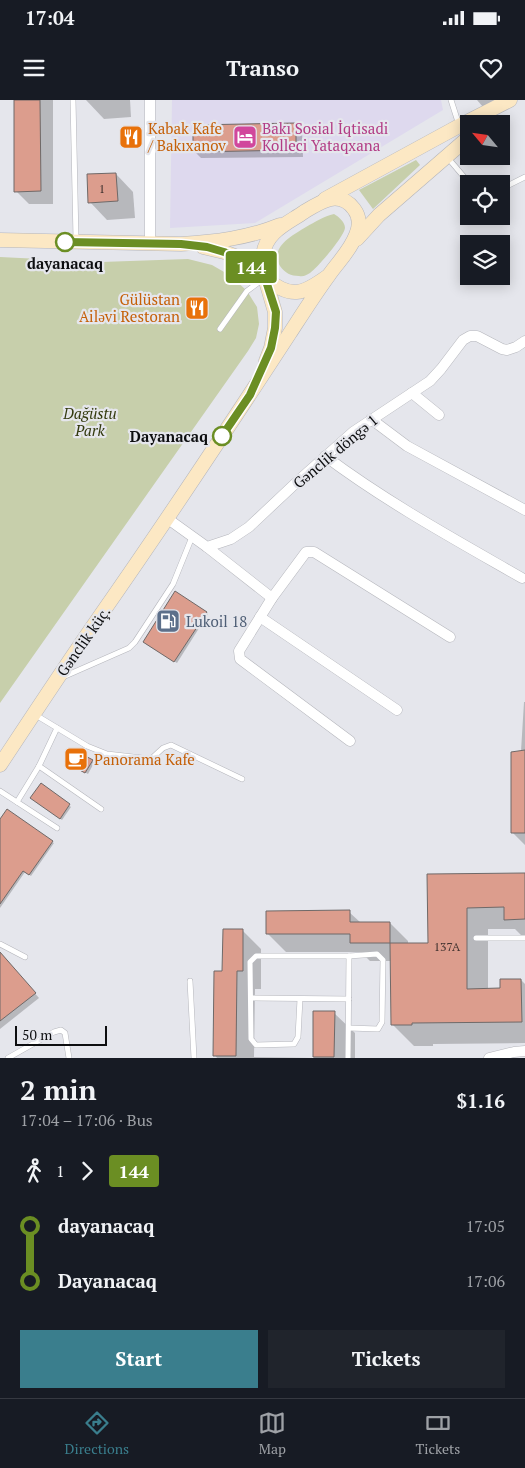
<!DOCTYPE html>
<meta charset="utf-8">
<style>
:root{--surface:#171b24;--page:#20242c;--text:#f1f3f6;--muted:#9ea1a6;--line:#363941;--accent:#3a7e8d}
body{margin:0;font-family:"PT Serif",serif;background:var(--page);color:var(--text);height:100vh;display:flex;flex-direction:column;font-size:19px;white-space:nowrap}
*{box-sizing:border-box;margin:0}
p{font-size:16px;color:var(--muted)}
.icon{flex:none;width:28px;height:28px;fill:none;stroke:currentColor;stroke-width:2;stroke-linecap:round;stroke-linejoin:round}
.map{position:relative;height:958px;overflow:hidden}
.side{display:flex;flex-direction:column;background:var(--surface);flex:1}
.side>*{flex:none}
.badge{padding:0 10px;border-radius:4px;font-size:18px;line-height:32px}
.needle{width:32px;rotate:299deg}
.controls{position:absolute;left:460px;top:15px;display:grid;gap:10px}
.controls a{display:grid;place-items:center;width:50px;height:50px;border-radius:0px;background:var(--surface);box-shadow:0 2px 12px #0003;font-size:25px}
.scale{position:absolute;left:15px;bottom:12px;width:92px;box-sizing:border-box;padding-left:5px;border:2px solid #0d0e10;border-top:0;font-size:14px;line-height:18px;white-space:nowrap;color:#0d0e10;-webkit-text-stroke:4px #e5e6ec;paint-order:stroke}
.map>.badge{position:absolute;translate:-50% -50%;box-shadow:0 0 0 2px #fff}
.legs{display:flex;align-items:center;gap:8px;height:55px;padding:0 20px;font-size:16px}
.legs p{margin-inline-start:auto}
.headline{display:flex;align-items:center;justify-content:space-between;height:85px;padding:0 20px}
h1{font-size:28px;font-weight:700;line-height:38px}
.button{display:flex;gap:10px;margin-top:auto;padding:10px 20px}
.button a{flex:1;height:58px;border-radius:0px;background:var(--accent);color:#fff;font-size:20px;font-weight:700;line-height:58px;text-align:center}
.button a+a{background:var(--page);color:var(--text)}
ul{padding:0 20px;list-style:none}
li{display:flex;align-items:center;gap:18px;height:55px;font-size:19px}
li i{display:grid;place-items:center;width:8px;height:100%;margin:0 6px;background:currentColor}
li i::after{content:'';width:12px;height:12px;margin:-6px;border:4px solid;border-radius:50%;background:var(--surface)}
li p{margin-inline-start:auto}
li:first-child i{background:linear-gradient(#0000 50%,currentColor 0)}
li:last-child i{background:linear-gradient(currentColor 50%,#0000 0)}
.status{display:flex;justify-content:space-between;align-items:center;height:35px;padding:0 25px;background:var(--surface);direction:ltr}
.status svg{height:14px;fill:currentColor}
header{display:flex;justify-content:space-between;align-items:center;height:65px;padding:0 20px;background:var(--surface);font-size:22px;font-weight:700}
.dock{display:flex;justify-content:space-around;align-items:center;height:70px;border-top:1px solid var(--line);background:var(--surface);font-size:14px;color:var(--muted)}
.dock a{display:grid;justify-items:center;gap:2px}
.dock .current{color:var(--accent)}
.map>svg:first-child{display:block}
.education{fill:#ded9ee}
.green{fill:#c7cfab}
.shadow{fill:#0003}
.building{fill:#dc9d8d;stroke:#6f6968}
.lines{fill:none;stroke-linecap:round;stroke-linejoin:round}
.lane-casing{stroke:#b5b6bc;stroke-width:6}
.street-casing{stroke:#b5b6bc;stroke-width:11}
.secondary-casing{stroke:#b5b6bc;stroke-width:15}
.lane{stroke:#fff;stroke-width:5}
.street{stroke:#fff;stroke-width:10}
.secondary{stroke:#fce8c4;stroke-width:14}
.line-1-casing{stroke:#fff;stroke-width:11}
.line-1{stroke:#6b8e23;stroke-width:8}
.stop-1-dot{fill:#fff;stroke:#6b8e23;stroke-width:2.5}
.labels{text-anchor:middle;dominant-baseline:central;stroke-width:4.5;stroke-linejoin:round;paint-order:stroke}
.number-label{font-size:12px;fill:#41322f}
.food-label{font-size:15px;fill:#c56008;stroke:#e5e6ec;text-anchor:start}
.hotel-label{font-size:15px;fill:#b23c85;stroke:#e5e6ec;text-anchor:start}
.stop-label{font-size:15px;font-weight:bold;fill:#0d0e10;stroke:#e5e6ec}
.park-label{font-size:15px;font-style:italic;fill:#333a0e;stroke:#e5e6ec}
.street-label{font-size:15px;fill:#0d0e10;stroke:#e5e6ec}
.service-label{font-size:15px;fill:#4e5e75;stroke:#e5e6ec;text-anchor:start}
</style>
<div class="status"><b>17:04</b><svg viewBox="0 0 49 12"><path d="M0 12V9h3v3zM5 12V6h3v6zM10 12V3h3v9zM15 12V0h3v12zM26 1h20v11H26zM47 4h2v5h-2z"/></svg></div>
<header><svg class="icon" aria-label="menu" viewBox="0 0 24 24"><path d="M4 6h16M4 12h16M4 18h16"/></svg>Transo<svg class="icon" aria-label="heart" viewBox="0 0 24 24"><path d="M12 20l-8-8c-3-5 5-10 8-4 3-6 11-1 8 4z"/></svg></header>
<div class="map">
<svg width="525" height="958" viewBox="0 0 525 958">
<rect width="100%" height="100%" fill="#e5e6ec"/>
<path class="education" d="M 172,0 L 441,0 L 443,10 L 255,123 L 170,128 Z"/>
<g class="green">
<path d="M 416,60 L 420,65 L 373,109 L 359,90 Z"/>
<path d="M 334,114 C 339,117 345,122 345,128 C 344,137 317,168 310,173 C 306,175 304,177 299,176 C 291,176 285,173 280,166 C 269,147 293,135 306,127 C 315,122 324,116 334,114 Z"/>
<path d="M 0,157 L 101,162 L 188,159 L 212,165 L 231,176 L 247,191 L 257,207 L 259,224 L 256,238 L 248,251 L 0,603 Z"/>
</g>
<g class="shadow">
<path d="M 15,0 L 53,0 L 53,104 L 29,104 L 16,91 Z"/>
<path d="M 86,0 L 130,0 L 131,17 L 104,19 Z"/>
<path d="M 477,0 L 495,0 L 483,7 Z"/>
<path d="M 295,24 L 302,31 L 303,57 L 201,58 L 194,51 Z"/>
<path d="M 116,74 L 133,92 L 135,118 L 107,120 L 90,102 Z"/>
<path d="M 206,513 L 208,514 L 177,563 L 146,544 Z"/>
<path d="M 524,602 L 525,602 L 525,745 L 513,733 L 521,651 Z"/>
<path d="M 92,661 L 94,663 L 88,674 L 68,663 Z"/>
<path d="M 41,685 L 71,707 L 62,720 L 34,700 Z"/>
<path d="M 0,721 L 54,743 L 31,776 L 25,772 L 0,808 Z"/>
<path d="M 525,774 L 525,839 L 515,829 L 488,829 L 488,890 L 501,890 L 521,880 L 525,884 L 525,943 L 433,944 L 433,946 L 414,946 L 392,924 L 392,861 L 370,861 L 361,852 L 286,852 L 268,834 L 349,812 L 361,823 L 390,823 L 408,841 L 408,844 L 429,844 L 428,775 Z"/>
<path d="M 243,831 L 261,849 L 261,889 L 255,889 L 254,957 L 314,958 L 314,913 L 334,913 L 355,933 L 355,958 L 217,958 L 215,955 L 223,872 Z"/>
<path d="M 0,853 L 39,898 L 0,929 Z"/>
</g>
<g class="building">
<path d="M 14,0 L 40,0 L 41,91 L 14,92 Z"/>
<path d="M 296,23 L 296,50 L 193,52 L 193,25 Z"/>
<path d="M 116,73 L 118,101 L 88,103 L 87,74 Z"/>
<path d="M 175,491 L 207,512 L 174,562 L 143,542 Z"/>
<path d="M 72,649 L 93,660 L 85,673 L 65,662 Z"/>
<path d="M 525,650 L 525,733 L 511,733 L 511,652 Z"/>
<path d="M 41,683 L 70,704 L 60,719 L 30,698 Z"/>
<path d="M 7,709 L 53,741 L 29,775 L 23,771 L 0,804 L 0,719 Z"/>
<path d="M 525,773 L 525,819 L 504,820 L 504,807 L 467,808 L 467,889 L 500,888 L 500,879 L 521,879 L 522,922 L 412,923 L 412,925 L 391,925 L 390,843 L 428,843 L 427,774 Z"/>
<path d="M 350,810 L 350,822 L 390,822 L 390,843 L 350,843 L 350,834 L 266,834 L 266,811 Z"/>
<path d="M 223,829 L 243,829 L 243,871 L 237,871 L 236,956 L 213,956 L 214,871 L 222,871 Z"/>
<path d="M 0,852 L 36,893 L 0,921 Z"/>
<path d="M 313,911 L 335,911 L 334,957 L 313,957 Z"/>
</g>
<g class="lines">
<g class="lane-casing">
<g id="lane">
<path d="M 73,0 L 76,139"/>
<path d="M 451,0 L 459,25"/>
<path d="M 448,58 L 470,84"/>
<path d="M 501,89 L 525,77"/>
<path d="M 220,229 L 247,191 L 263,179"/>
<path d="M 63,577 L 129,548 L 135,542 L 173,484 L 192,437"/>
<path d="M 34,614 L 87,646 L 107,654 L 151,659 L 163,648 L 171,645 L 242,679"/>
<path d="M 39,666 L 101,709"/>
<path d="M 0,691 L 57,728"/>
<path d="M 17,702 L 39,666 L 57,628"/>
<path d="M 476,838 L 525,838"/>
<path d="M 0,844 L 25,857"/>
<path d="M 190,881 L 194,958"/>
<path d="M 251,898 L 349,899"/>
<path d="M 300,899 L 298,937 L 294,944 L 256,945 L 251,939 L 250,862 L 256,856 L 349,856 L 348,958"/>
<path d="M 349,928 L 378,929 L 382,922 L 383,860 L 377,854 L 349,856"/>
<path d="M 8,958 L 54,932 L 61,930 L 65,933 L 69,958"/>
</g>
</g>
<g class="street-casing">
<g id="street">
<path d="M 150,143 L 150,0"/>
<path d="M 412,293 L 439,315"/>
<path d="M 371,319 L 407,346 L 525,410"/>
<path d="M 325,356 C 388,403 454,439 522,478"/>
<path d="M 168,419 L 207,447 L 231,439 L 249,427 L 299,380 L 353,332 L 430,281 L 441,269 L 463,240 L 470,236 L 477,236 L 502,249 L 507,250 L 516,247 L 525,241"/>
<path d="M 207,447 L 272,498"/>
<path d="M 260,517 L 397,610"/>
<path d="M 350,641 L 240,559 L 239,551 L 272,498 L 306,452 L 314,452 L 450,537"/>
<path d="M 489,958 L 514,952 L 525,951"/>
</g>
</g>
<g class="secondary-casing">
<g id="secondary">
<path d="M 325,99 L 459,26 L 510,0"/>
<path d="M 357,139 L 379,115 L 469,37"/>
<path d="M 0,140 L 181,144 C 215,142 248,138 280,125"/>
<path d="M 203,147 L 224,152 L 235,156 L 265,178 L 275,212 L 275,228 L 271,248 L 266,261"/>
<path d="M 0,665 C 33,615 66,565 100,516 C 165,423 228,328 290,233 C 303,213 315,194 329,175 C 338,162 350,151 356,135 C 360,126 360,117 354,109 C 339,89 320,102 304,112 C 294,119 283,124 274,133 C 261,146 261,161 265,178 C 291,199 302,195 328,176"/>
</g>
</g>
<use href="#lane" class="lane"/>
<use href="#street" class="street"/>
<use href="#secondary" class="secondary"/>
</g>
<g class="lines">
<g class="line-1-casing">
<path id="line-1" d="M 65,142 L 181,144 L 207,147 L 224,152 L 235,156 L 265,178 L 276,212 L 275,228 L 271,248 L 250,295 L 222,336"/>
</g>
<use href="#line-1" class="line-1"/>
</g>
<defs>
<g id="restaurant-square" transform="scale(1.25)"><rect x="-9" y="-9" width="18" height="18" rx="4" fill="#e8710a" stroke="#e5e6ec"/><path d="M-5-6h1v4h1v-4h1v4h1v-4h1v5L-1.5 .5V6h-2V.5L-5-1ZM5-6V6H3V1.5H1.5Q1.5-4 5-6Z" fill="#fff"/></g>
<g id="hotel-square" transform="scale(1.25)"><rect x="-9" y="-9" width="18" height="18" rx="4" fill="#d1479c" stroke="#e5e6ec"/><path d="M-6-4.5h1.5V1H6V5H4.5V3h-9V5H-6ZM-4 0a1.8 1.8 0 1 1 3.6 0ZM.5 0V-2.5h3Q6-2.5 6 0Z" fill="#fff"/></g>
<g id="fuel-square" transform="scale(1.25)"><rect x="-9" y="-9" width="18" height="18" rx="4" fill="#5c6f8a" stroke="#e5e6ec"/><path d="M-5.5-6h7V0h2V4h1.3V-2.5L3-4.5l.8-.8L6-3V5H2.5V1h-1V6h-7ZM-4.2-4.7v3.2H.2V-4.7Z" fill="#fff"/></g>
<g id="cafe-square" transform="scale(1.25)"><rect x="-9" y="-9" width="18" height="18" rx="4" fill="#e8710a" stroke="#e5e6ec"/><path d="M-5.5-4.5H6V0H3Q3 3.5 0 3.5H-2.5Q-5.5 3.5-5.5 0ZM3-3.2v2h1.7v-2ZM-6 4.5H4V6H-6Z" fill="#fff"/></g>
</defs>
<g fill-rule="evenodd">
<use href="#restaurant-square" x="131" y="37"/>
<use href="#hotel-square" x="245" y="37"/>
<use href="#restaurant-square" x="197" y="208"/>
<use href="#fuel-square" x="168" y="521"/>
<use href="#cafe-square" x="76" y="659"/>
</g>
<g class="stop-1-dot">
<circle cx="65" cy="142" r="9"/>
<circle cx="222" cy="336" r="9"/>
</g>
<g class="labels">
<g class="number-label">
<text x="102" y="88">1</text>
<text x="447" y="846">137A</text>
</g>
<g class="food-label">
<text x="148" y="28">Kabak Kafe<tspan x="148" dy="17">/ Bakıxanov</tspan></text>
<text x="180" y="199" text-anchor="end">Gülüstan<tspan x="180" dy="17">Ailəvi Restoran</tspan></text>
<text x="94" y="659">Panorama Kafe</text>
</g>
<g class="hotel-label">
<text x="262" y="28">Bakı Sosial İqtisadi<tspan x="262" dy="17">Kolleci Yataqxana</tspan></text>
</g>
<g class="stop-label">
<text x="65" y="163">dayanacaq</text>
<text x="208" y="336" text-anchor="end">Dayanacaq</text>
</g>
<g class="park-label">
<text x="90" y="313">Dağüstu<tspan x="90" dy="17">Park</tspan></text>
</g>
<g class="street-label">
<text transform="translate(335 351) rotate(-40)">Gənclik döngə 1</text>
<text transform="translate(83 541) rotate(-55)">Gənclik küç.</text>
</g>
<g class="service-label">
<text x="186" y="521">Lukoil 18</text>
</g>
</g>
</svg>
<div class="controls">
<a><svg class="needle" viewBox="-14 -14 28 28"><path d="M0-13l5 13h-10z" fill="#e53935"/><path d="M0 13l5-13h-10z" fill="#9ea1a6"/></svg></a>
<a><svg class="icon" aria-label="locate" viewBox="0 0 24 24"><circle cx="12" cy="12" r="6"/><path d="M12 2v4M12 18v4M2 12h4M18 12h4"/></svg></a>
<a><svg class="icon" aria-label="layers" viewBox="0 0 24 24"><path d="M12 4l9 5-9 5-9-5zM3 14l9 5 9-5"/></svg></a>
</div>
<div class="scale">50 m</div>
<b class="badge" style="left:251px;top:167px;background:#6b8e23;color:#fff">144</b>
</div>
<section class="side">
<div class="headline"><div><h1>2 min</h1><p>17:04 – 17:06 · Bus</p></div><b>$1.16</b></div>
<div class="legs"><svg class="icon" aria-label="walk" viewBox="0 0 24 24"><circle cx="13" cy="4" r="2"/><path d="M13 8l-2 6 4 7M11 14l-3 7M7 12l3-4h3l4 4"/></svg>1<svg class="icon" aria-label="forward" viewBox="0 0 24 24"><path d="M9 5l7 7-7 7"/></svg><b class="badge" style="background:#6b8e23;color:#fff">144</b></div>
<ul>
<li><i style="color:#6b8e23"></i><b>dayanacaq</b><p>17:05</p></li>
<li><i style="color:#6b8e23"></i><b>Dayanacaq</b><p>17:06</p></li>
</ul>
<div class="button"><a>Start</a><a>Tickets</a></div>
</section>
<nav class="dock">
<a class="current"><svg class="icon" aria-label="directions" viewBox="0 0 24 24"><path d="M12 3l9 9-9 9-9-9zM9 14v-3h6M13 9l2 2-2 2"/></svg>Directions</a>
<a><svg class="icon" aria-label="map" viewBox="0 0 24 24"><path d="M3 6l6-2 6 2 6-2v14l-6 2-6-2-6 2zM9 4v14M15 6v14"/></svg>Map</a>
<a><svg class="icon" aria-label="tickets" viewBox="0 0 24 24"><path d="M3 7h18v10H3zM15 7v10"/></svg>Tickets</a>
</nav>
